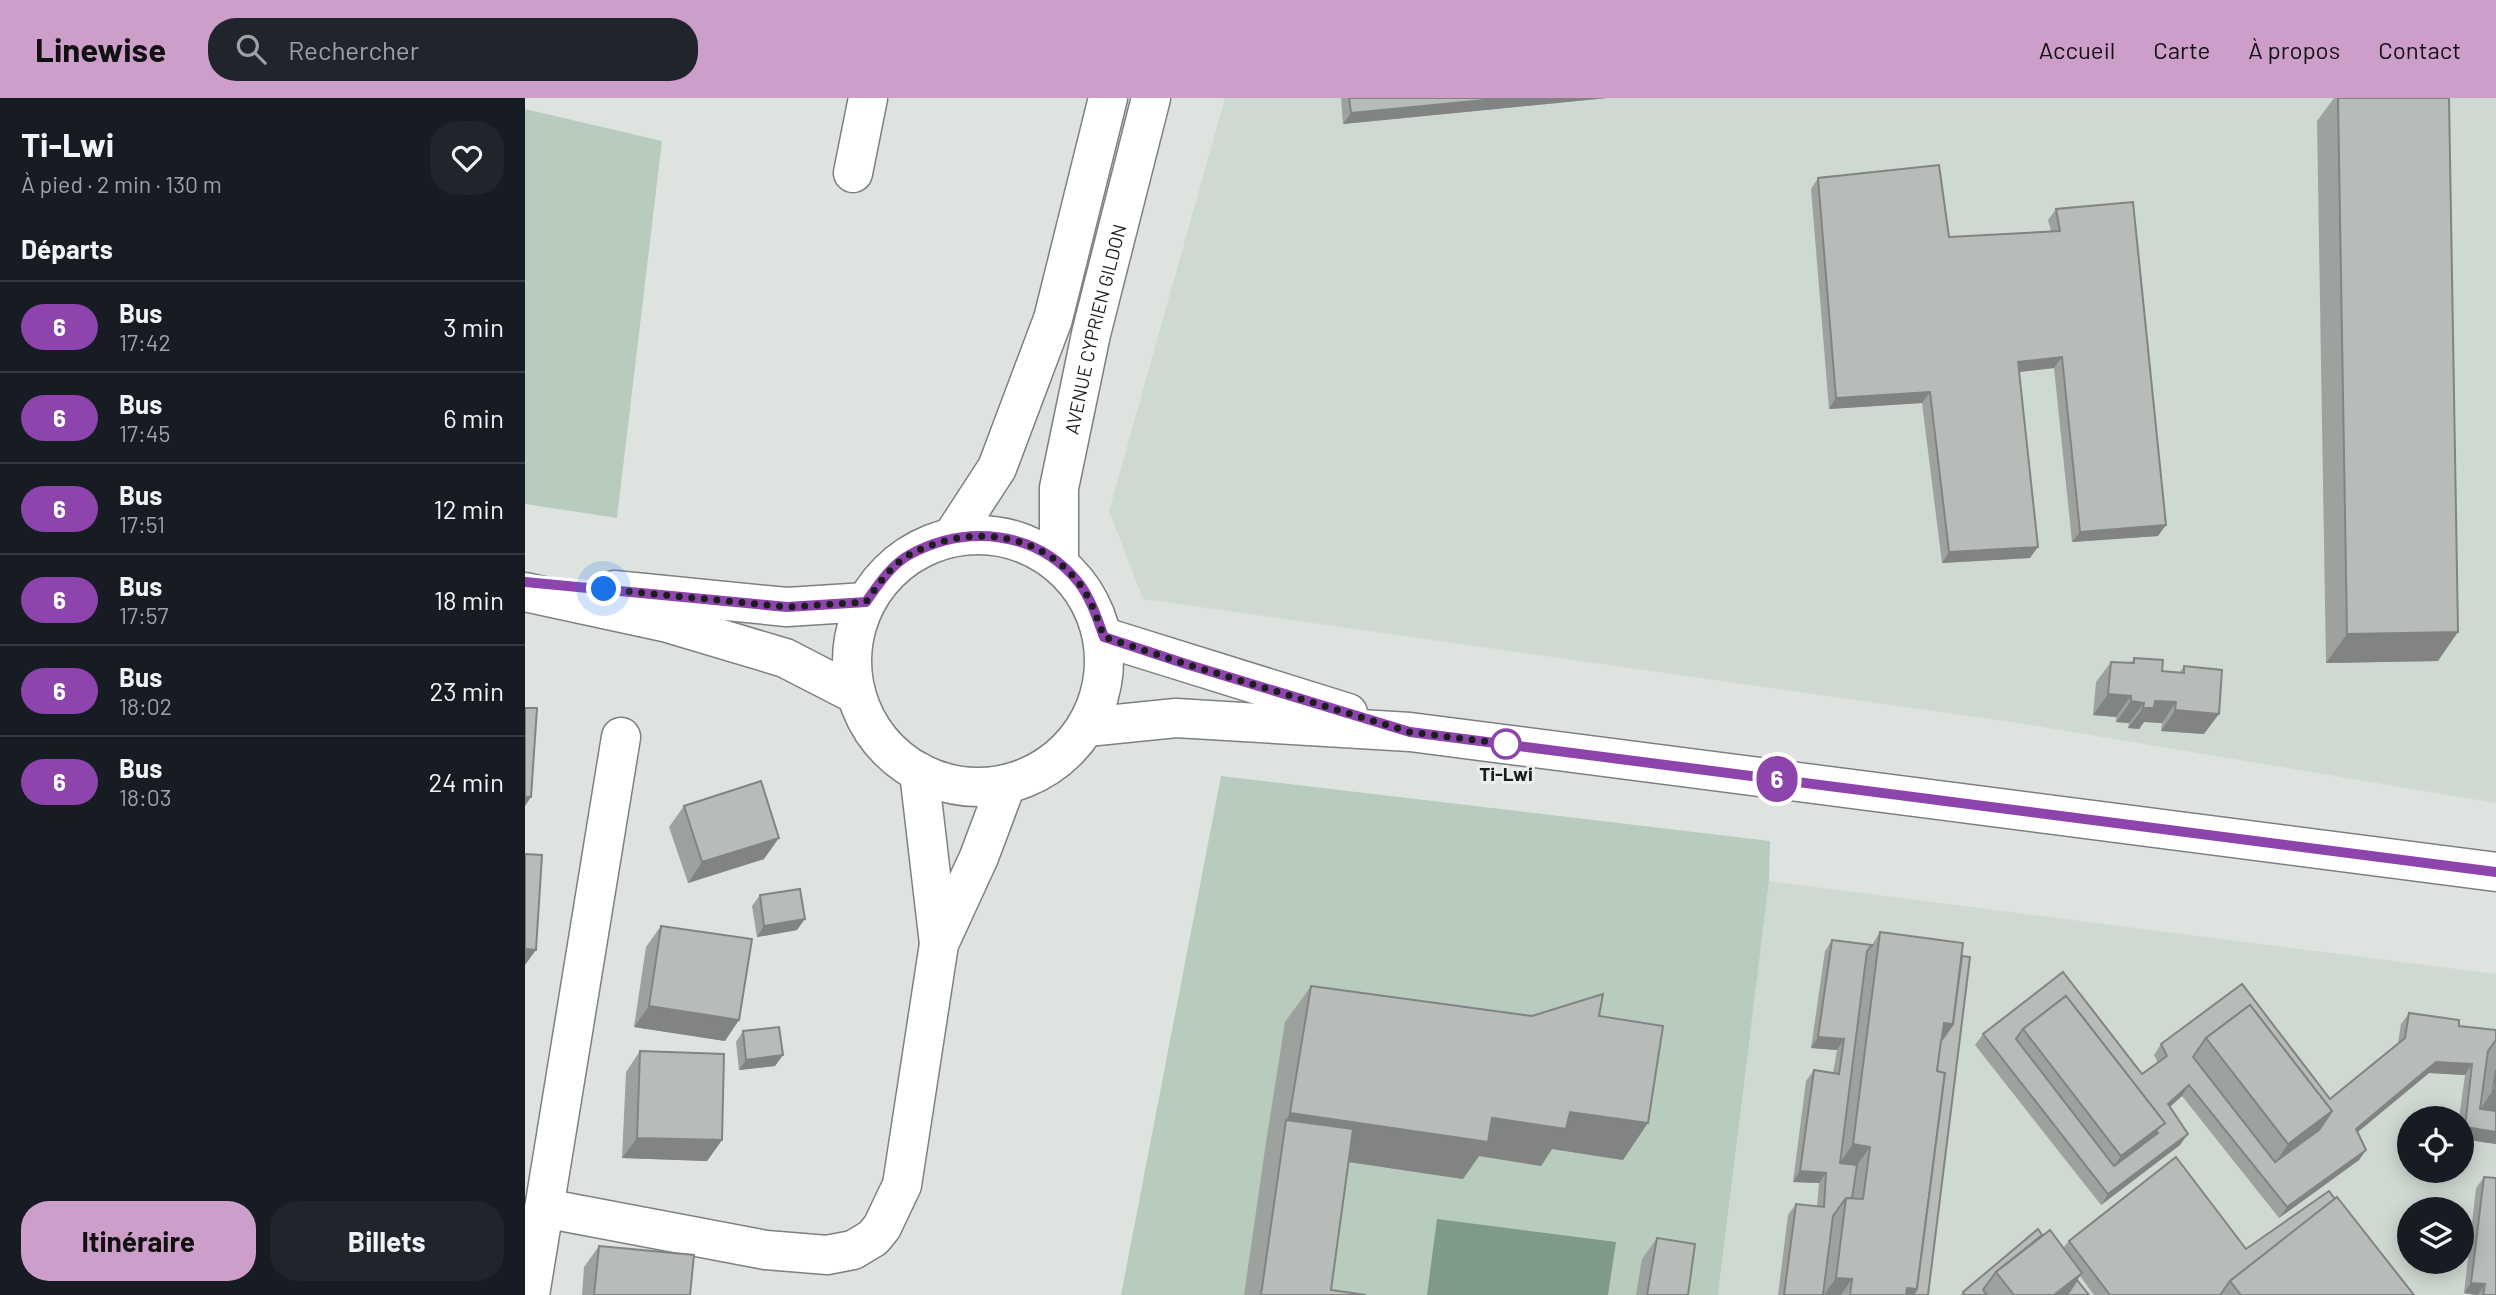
<!DOCTYPE html>
<html lang="fr">
<meta charset="utf-8">
<style>
:root{--surface:#171b24;--page:#20242c;--text:#f1f3f6;--muted:#9ea1a6;--line:#363941;--accent:#ce9eca}
body{margin:0;font-family:Barlow,sans-serif;background:var(--page);color:var(--text);height:100vh;display:flex;flex-direction:column;font-size:26px;white-space:nowrap}
*{box-sizing:border-box;margin:0}
p{font-size:23px;color:var(--muted)}
.icon{flex:none;width:38px;height:38px;fill:none;stroke:currentColor;stroke-width:2;stroke-linecap:round;stroke-linejoin:round}
.map{position:relative;flex:1;overflow:hidden}
.panel{display:flex;flex-direction:column;background:var(--surface);width:525px}
.panel>*{flex:none}
.badge{padding:0 14px;border-radius:23px;font-size:24px;line-height:46px}
.buttons{position:absolute;left:1872px;top:1008px;display:grid;gap:14px}
.buttons a{display:grid;place-items:center;width:77px;height:77px;border-radius:50%;background:var(--surface);box-shadow:0 4px 18px #0003;font-size:35px}
.you{position:absolute;width:35px;height:35px;margin:-18px;border:5px solid #fff;border-radius:50%;background:#1a73e8;box-shadow:0 0 0 10px #1a73e833}
.map>.badge{position:absolute;translate:-50% -50%;box-shadow:0 0 0 4px #fff}
h2{padding:0 21px;font-size:26px;line-height:63px}
.round{display:grid;place-items:center;flex:none;width:74px;height:74px;border-radius:28px;background:var(--page)}
.overview{display:flex;align-items:center;justify-content:space-between;height:119px;padding:0 21px}
h1{font-size:33px;font-weight:700;line-height:52px}
.button{display:flex;gap:14px;margin-top:auto;padding:14px 21px}
.button a{flex:1;height:80px;border-radius:28px;background:var(--accent);color:#111;font-size:28px;font-weight:700;line-height:80px;text-align:center}
.button a+a{background:var(--page);color:var(--text)}
ul{padding:0;list-style:none}
li{display:flex;align-items:center;gap:21px;height:91px;padding:0 21px;border-top:2px solid var(--line)}
li div{flex:1}
li b{display:block;font-size:26px}
li em{font-style:normal}
li .badge{min-width:77px;font-weight:700;text-align:center}
header{display:flex;align-items:center;gap:42px;box-sizing:border-box;height:98px;padding:0 35px;background:var(--accent);color:#111}
header strong{font-size:33px}
nav{display:flex;gap:38px;margin-inline-start:auto;font-size:24px}
.search{width:490px;height:63px;background:var(--page);display:flex;align-items:center;gap:18px;box-sizing:border-box;padding:0 24px;border-radius:28px;color:var(--muted);font-size:26px}
main{display:flex;flex:1;min-height:0}
.map>svg:first-child{display:block}
.built{fill:#ced9d1;fill-rule:evenodd}
.green{fill:#b7ccbd}
.water{fill:#7f9a86}
.lines{fill:none;stroke-linecap:round;stroke-linejoin:round}
.street-casing{stroke:#7d807e;stroke-width:41}
.secondary-casing{stroke:#7d807e;stroke-width:41}
.street{stroke:#fff;stroke-width:38}
.secondary{stroke:#fff;stroke-width:38}
.wall{fill:#9ea29f}
.shaded-wall{fill:#818482}
.building{fill:#b8bcb9;stroke:#818482;stroke-width:2;fill-rule:evenodd}
.line-casing{stroke:#fff;stroke-width:16}
.line{stroke:#8e44ad;stroke-width:10}
.walk{stroke:#1c1e1d;stroke-width:7;stroke-dasharray:0 12.6}
.stop-dot{fill:#fff;stroke:#8e44ad;stroke-width:3.5}
.labels{text-anchor:middle;dominant-baseline:central;stroke-width:6;stroke-linejoin:round;paint-order:stroke}
.street-label{font-size:19px;fill:#1c1e1d;stroke:#ecf0ed}
.stop-label{font-size:19px;font-weight:bold;fill:#1c1e1d;stroke:#ecf0ed}
</style>
<header>
<strong>Linewise</strong>
<div class="search"><svg class="icon" aria-label="search" viewBox="0 0 24 24"><circle cx="10" cy="10" r="6"/><path d="M15 15l6 6"/></svg>Rechercher</div>
<nav><a>Accueil</a><a>Carte</a><a>À propos</a><a>Contact</a></nav>
</header>
<main>
<section class="panel">
<div class="overview"><div><h1>Ti-Lwi</h1><p>À pied · 2 min · 130 m</p></div><a class="round"><svg class="icon" aria-label="heart" viewBox="0 0 24 24"><path d="M12 20l-8-8c-3-5 5-10 8-4 3-6 11-1 8 4z"/></svg></a></div>
<h2>Départs</h2>
<ul>
<li><span class="badge" style="background:#8e44ad;color:#fff">6</span><div><b>Bus</b><p>17:42</p></div><em>3 min</em></li>
<li><span class="badge" style="background:#8e44ad;color:#fff">6</span><div><b>Bus</b><p>17:45</p></div><em>6 min</em></li>
<li><span class="badge" style="background:#8e44ad;color:#fff">6</span><div><b>Bus</b><p>17:51</p></div><em>12 min</em></li>
<li><span class="badge" style="background:#8e44ad;color:#fff">6</span><div><b>Bus</b><p>17:57</p></div><em>18 min</em></li>
<li><span class="badge" style="background:#8e44ad;color:#fff">6</span><div><b>Bus</b><p>18:02</p></div><em>23 min</em></li>
<li><span class="badge" style="background:#8e44ad;color:#fff">6</span><div><b>Bus</b><p>18:03</p></div><em>24 min</em></li>
</ul>
<div class="button"><a>Itinéraire</a><a>Billets</a></div>
</section>
<div class="map">
<svg width="1971" height="1197" viewBox="0 0 1971 1197">
<rect width="100%" height="100%" fill="#dfe3e0"/>
<g class="built">
<path d="M 700,0 L 1971,0 L 1971,705 L 1500,626 L 618,501 L 584,413 Z"/>
<path d="M 1244,783 L 1971,876 L 1971,1197 L 1193,1197 ZM 1885,1020 L 1937,1020 L 1937,1073 L 1885,1073 ZM 1885,1111 L 1937,1111 L 1937,1164 L 1885,1164 Z"/>
</g>
<g class="green">
<path d="M 0,11 L 137,43 L 92,420 L 0,406 Z"/>
<path d="M 696,678 L 1245,743 L 1244,783 L 1193,1197 L 596,1197 Z"/>
</g>
<path class="water" d="M 912,1121 L 1091,1144 L 1083,1197 L 902,1197 Z"/>
<g class="lines">
<g class="street-casing">
<g id="street">
<path d="M 328,75 L 343,0"/>
<path d="M 414,846 L 454,759 L 481,687"/>
<path d="M 19,1110 L 241,1152 L 302,1157 L 328,1152 L 348,1140 L 357,1129 L 377,1087 L 414,846 L 394,674"/>
<path d="M 5,1197 L 96,639"/>
</g>
</g>
<g class="secondary-casing">
<g id="secondary">
<circle cx="453" cy="563" r="126"/>
<path d="M 427,439 L 472,370 L 528,221 L 583,0"/>
<path id="s1" d="M 534,465 L 534,390 L 566,236 L 626,0"/>
<path d="M 89,492 L 262,509 L 341,504"/>
<path d="M 0,494 L 143,525 L 260,560 L 330,596"/>
<path d="M 579,539 L 823,615"/>
<path d="M 562,629 L 651,620 L 885,634 L 1971,774"/>
</g>
</g>
<use href="#street" class="street"/>
<use href="#secondary" class="secondary"/>
</g>
<g class="wall">
<path d="M 816,0 L 1082,0 L 818,26 Z"/>
<path d="M 1809,0 L 1924,0 L 1913,563 L 1801,565 L 1792,23 Z"/>
<path d="M 1293,80 L 1424,139 L 1526,133 L 1523,122 L 1531,111 L 1633,438 L 1547,444 L 1529,270 L 1494,274 L 1505,460 L 1417,465 L 1397,305 L 1304,311 L 1286,91 Z"/>
<path d="M 1609,560 L 1637,573 L 1655,574 L 1659,568 L 1679,636 L 1636,633 L 1637,625 L 1619,624 L 1614,631 L 1603,630 L 1604,625 L 1591,624 L 1591,619 L 1568,617 L 1571,584 L 1586,564 L 1606,565 Z"/>
<path d="M 159,708 L 239,761 L 163,785 L 144,729 Z"/>
<path d="M 235,797 L 272,832 L 232,839 L 227,808 Z"/>
<path d="M 136,828 L 200,943 L 109,929 L 121,849 Z"/>
<path d="M 1355,834 L 1403,1197 L 1253,1197 L 1263,1117 L 1271,1106 L 1292,1108 L 1294,1085 L 1268,1084 L 1281,983 L 1289,972 L 1308,975 L 1312,952 L 1286,950 L 1300,853 L 1307,842 L 1347,847 Z"/>
<path d="M 1538,874 L 1617,976 L 1633,965 L 1629,957 L 1636,946 L 1717,886 L 1805,1001 L 1873,945 L 1876,926 L 1884,915 L 1934,928 L 1971,932 L 1971,1046 L 1937,1041 L 1937,1020 L 1934,1020 L 1940,977 L 1904,975 L 1833,1034 L 1841,1052 L 1834,1062 L 1754,1120 L 1657,998 L 1645,1008 L 1655,1047 L 1576,1107 L 1450,947 L 1458,936 Z"/>
<path d="M 786,888 L 1007,918 L 1074,918 L 1098,1062 L 1027,1051 L 1016,1068 L 954,1058 L 938,1081 L 824,1064 L 806,1192 L 841,1197 L 719,1197 L 740,1051 L 760,924 Z"/>
<path d="M 218,933 L 258,957 L 250,968 L 214,972 L 211,944 Z"/>
<path d="M 115,953 L 197,1042 L 182,1063 L 97,1060 L 101,974 Z"/>
<path d="M 1959,1079 L 1971,1197 L 1950,1197 L 1939,1195 L 1951,1090 Z"/>
<path d="M 1517,1137 L 1538,1150 L 1544,1143 L 1721,1151 L 1889,1197 L 1569,1197 L 1555,1178 L 1552,1182 L 1564,1197 L 1435,1197 L 1438,1194 Z"/>
<path d="M 1132,1140 L 1163,1197 L 1111,1197 L 1117,1161 Z"/>
<path d="M 74,1148 L 165,1197 L 57,1197 L 59,1169 Z"/>
</g>
<g class="shaded-wall">
<path d="M 980,0 L 1082,0 L 818,26 L 826,15 Z"/>
<path d="M 1537,259 L 1529,270 L 1486,275 L 1493,264 Z"/>
<path d="M 1405,294 L 1397,305 L 1304,311 L 1311,300 Z"/>
<path d="M 1641,427 L 1633,438 L 1547,444 L 1555,434 Z"/>
<path d="M 1513,449 L 1505,460 L 1417,465 L 1424,454 Z"/>
<path d="M 1933,534 L 1913,563 L 1801,565 L 1822,536 Z"/>
<path d="M 1583,596 L 1606,598 L 1591,619 L 1568,617 Z"/>
<path d="M 1606,603 L 1619,605 L 1604,625 L 1591,624 Z"/>
<path d="M 1630,603 L 1651,604 L 1637,625 L 1619,624 L 1614,631 L 1603,630 L 1618,610 Z"/>
<path d="M 1650,612 L 1694,616 L 1679,636 L 1636,633 Z"/>
<path d="M 0,699 L 6,699 L 0,708 Z"/>
<path d="M 254,740 L 239,761 L 163,785 L 177,764 Z"/>
<path d="M 280,821 L 272,832 L 232,839 L 239,828 Z"/>
<path d="M 0,851 L 11,852 L 0,867 Z"/>
<path d="M 124,908 L 214,922 L 200,943 L 109,929 Z"/>
<path d="M 1419,925 L 1428,926 L 1407,956 Z"/>
<path d="M 1293,939 L 1319,941 L 1312,952 L 1286,950 Z"/>
<path d="M 258,957 L 250,968 L 214,972 L 221,962 Z"/>
<path d="M 1911,964 L 1947,966 L 1940,977 L 1904,975 L 1823,1042 L 1831,1031 Z"/>
<path d="M 1664,987 L 1657,998 L 1636,1017 L 1643,1006 Z"/>
<path d="M 1968,992 L 1971,992 L 1971,1025 L 1948,1022 Z"/>
<path d="M 1807,1013 L 1786,1043 L 1743,1075 L 1763,1046 Z"/>
<path d="M 1045,1014 L 1123,1025 L 1098,1062 L 1027,1051 L 1016,1068 L 954,1058 L 938,1081 L 756,1054 L 761,1022 L 765,1015 L 967,1020 Z"/>
<path d="M 1640,1025 L 1626,1046 L 1581,1079 L 1596,1058 Z"/>
<path d="M 1940,1029 L 1971,1034 L 1971,1046 L 1937,1041 L 1937,1032 Z"/>
<path d="M 1663,1036 L 1655,1047 L 1576,1107 L 1583,1096 Z"/>
<path d="M 112,1040 L 197,1042 L 182,1063 L 97,1060 Z"/>
<path d="M 1328,1046 L 1345,1049 L 1324,1078 L 1307,1076 Z"/>
<path d="M 1841,1052 L 1834,1062 L 1754,1120 L 1762,1109 Z"/>
<path d="M 1275,1073 L 1301,1075 L 1294,1085 L 1268,1084 Z"/>
<path d="M 1557,1175 L 1542,1197 L 1529,1197 Z"/>
<path d="M 1311,1180 L 1327,1181 L 1316,1197 L 1299,1197 Z"/>
<path d="M 1946,1185 L 1960,1186 L 1953,1197 L 1939,1195 Z"/>
<path d="M 1382,1190 L 1392,1191 L 1388,1197 L 1377,1197 Z"/>
</g>
<g class="building">
<path d="M 824,0 L 980,0 L 826,15 Z"/>
<path d="M 1813,0 L 1924,0 L 1933,534 L 1822,536 Z"/>
<path d="M 1414,67 L 1424,139 L 1535,133 L 1531,111 L 1608,104 L 1641,427 L 1555,434 L 1537,259 L 1493,264 L 1513,449 L 1424,454 L 1405,294 L 1311,300 L 1293,80 Z"/>
<path d="M 1609,560 L 1638,562 L 1637,573 L 1659,575 L 1659,568 L 1697,572 L 1694,616 L 1650,612 L 1651,604 L 1630,603 L 1629,610 L 1618,610 L 1619,605 L 1606,603 L 1606,598 L 1583,596 L 1586,564 L 1609,565 Z"/>
<path d="M 0,610 L 12,610 L 6,699 L 0,699 Z"/>
<path d="M 236,683 L 254,740 L 177,764 L 159,708 Z"/>
<path d="M 0,756 L 17,757 L 11,852 L 0,851 Z"/>
<path d="M 275,791 L 280,821 L 239,828 L 235,797 Z"/>
<path d="M 136,828 L 227,841 L 214,922 L 124,908 Z"/>
<path d="M 1355,834 L 1438,845 L 1428,926 L 1419,925 L 1412,973 L 1420,975 L 1392,1191 L 1382,1190 L 1381,1197 L 1325,1197 L 1327,1181 L 1311,1180 L 1321,1100 L 1338,1101 L 1345,1049 L 1328,1046 Z"/>
<path d="M 1307,842 L 1347,847 L 1342,853 L 1315,1065 L 1332,1067 L 1327,1100 L 1321,1100 L 1308,1118 L 1298,1197 L 1259,1197 L 1271,1106 L 1299,1109 L 1301,1075 L 1275,1073 L 1289,972 L 1314,976 L 1319,941 L 1293,939 Z"/>
<path d="M 1437,858 L 1445,859 L 1403,1197 L 1388,1197 L 1392,1191 L 1420,975 L 1412,973 L 1416,943 L 1428,926 Z"/>
<path d="M 1538,874 L 1617,976 L 1642,958 L 1636,946 L 1717,886 L 1805,1001 L 1880,940 L 1884,915 L 1934,922 L 1934,928 L 1971,932 L 1971,942 L 1963,953 L 1955,1011 L 1971,1013 L 1971,1034 L 1940,1029 L 1947,966 L 1911,964 L 1831,1031 L 1841,1052 L 1762,1109 L 1664,987 L 1643,1006 L 1663,1036 L 1583,1096 L 1458,936 ZM 1541,898 L 1640,1025 L 1631,1032 L 1633,1035 L 1589,1068 L 1491,941 L 1498,931 ZM 1725,907 L 1807,1013 L 1794,1032 L 1750,1064 L 1668,959 L 1681,940 Z"/>
<path d="M 786,888 L 1007,918 L 1078,896 L 1074,918 L 1138,928 L 1123,1025 L 1045,1014 L 1041,1031 L 967,1020 L 963,1044 L 765,1015 Z"/>
<path d="M 1541,898 L 1640,1025 L 1596,1058 L 1498,931 Z"/>
<path d="M 1725,907 L 1807,1013 L 1763,1046 L 1681,940 Z"/>
<path d="M 254,929 L 258,957 L 221,962 L 218,933 Z"/>
<path d="M 115,953 L 199,956 L 197,1042 L 112,1040 Z"/>
<path d="M 1971,972 L 1971,992 L 1968,992 Z"/>
<path d="M 761,1022 L 828,1031 L 806,1192 L 841,1197 L 736,1197 Z"/>
<path d="M 1651,1059 L 1721,1151 L 1804,1093 L 1810,1101 L 1705,1183 L 1695,1197 L 1585,1197 L 1544,1143 Z"/>
<path d="M 1959,1079 L 1971,1080 L 1971,1197 L 1958,1197 L 1960,1186 L 1946,1185 Z"/>
<path d="M 1812,1099 L 1889,1197 L 1716,1197 L 1705,1183 Z"/>
<path d="M 1513,1131 L 1517,1137 L 1471,1174 L 1458,1192 L 1462,1197 L 1440,1197 L 1438,1194 Z"/>
<path d="M 1525,1132 L 1557,1175 L 1529,1197 L 1489,1197 L 1471,1174 Z"/>
<path d="M 1132,1140 L 1170,1146 L 1163,1197 L 1122,1197 Z"/>
<path d="M 74,1148 L 169,1157 L 165,1197 L 69,1197 Z"/>
<path d="M 1552,1182 L 1564,1197 L 1540,1197 L 1544,1194 Z"/>
</g>
<g class="lines">
<g class="line-casing">
<path id="line" d="M 0,484 L 262,509 L 341,504 C 353,487 366,467 384,457 C 441,426 512,432 554,485 C 566,501 572,520 579,539 L 661,566 L 885,634 L 1971,774"/>
</g>
<use href="#line" class="line"/>
<path class="walk" d="M 79,491 L 262,509 L 341,504 C 353,487 366,467 384,457 C 441,426 512,432 554,485 C 566,501 572,520 579,539 L 661,566 L 885,634 L 981,646"/>
</g>
<circle class="stop-dot" cx="981" cy="646" r="14"/>
<g class="labels">
<g class="street-label">
<text stroke="none"><textPath href="#s1" startOffset="238">AVENUE CYPRIEN GILDON</textPath></text>
</g>
<g class="stop-label">
<text x="981" y="675">Ti-Lwi</text>
</g>
</g>
</svg>
<div class="buttons">
<a><svg class="icon" aria-label="locate" viewBox="0 0 24 24"><circle cx="12" cy="12" r="6"/><path d="M12 2v4M12 18v4M2 12h4M18 12h4"/></svg></a>
<a><svg class="icon" aria-label="layers" viewBox="0 0 24 24"><path d="M12 4l9 5-9 5-9-5zM3 14l9 5 9-5"/></svg></a>
</div>
<div class="you" style="left:79px;top:491px"></div>
<b class="badge" style="left:1252px;top:681px;background:#8e44ad;color:#fff">6</b>
</div>
</main>
